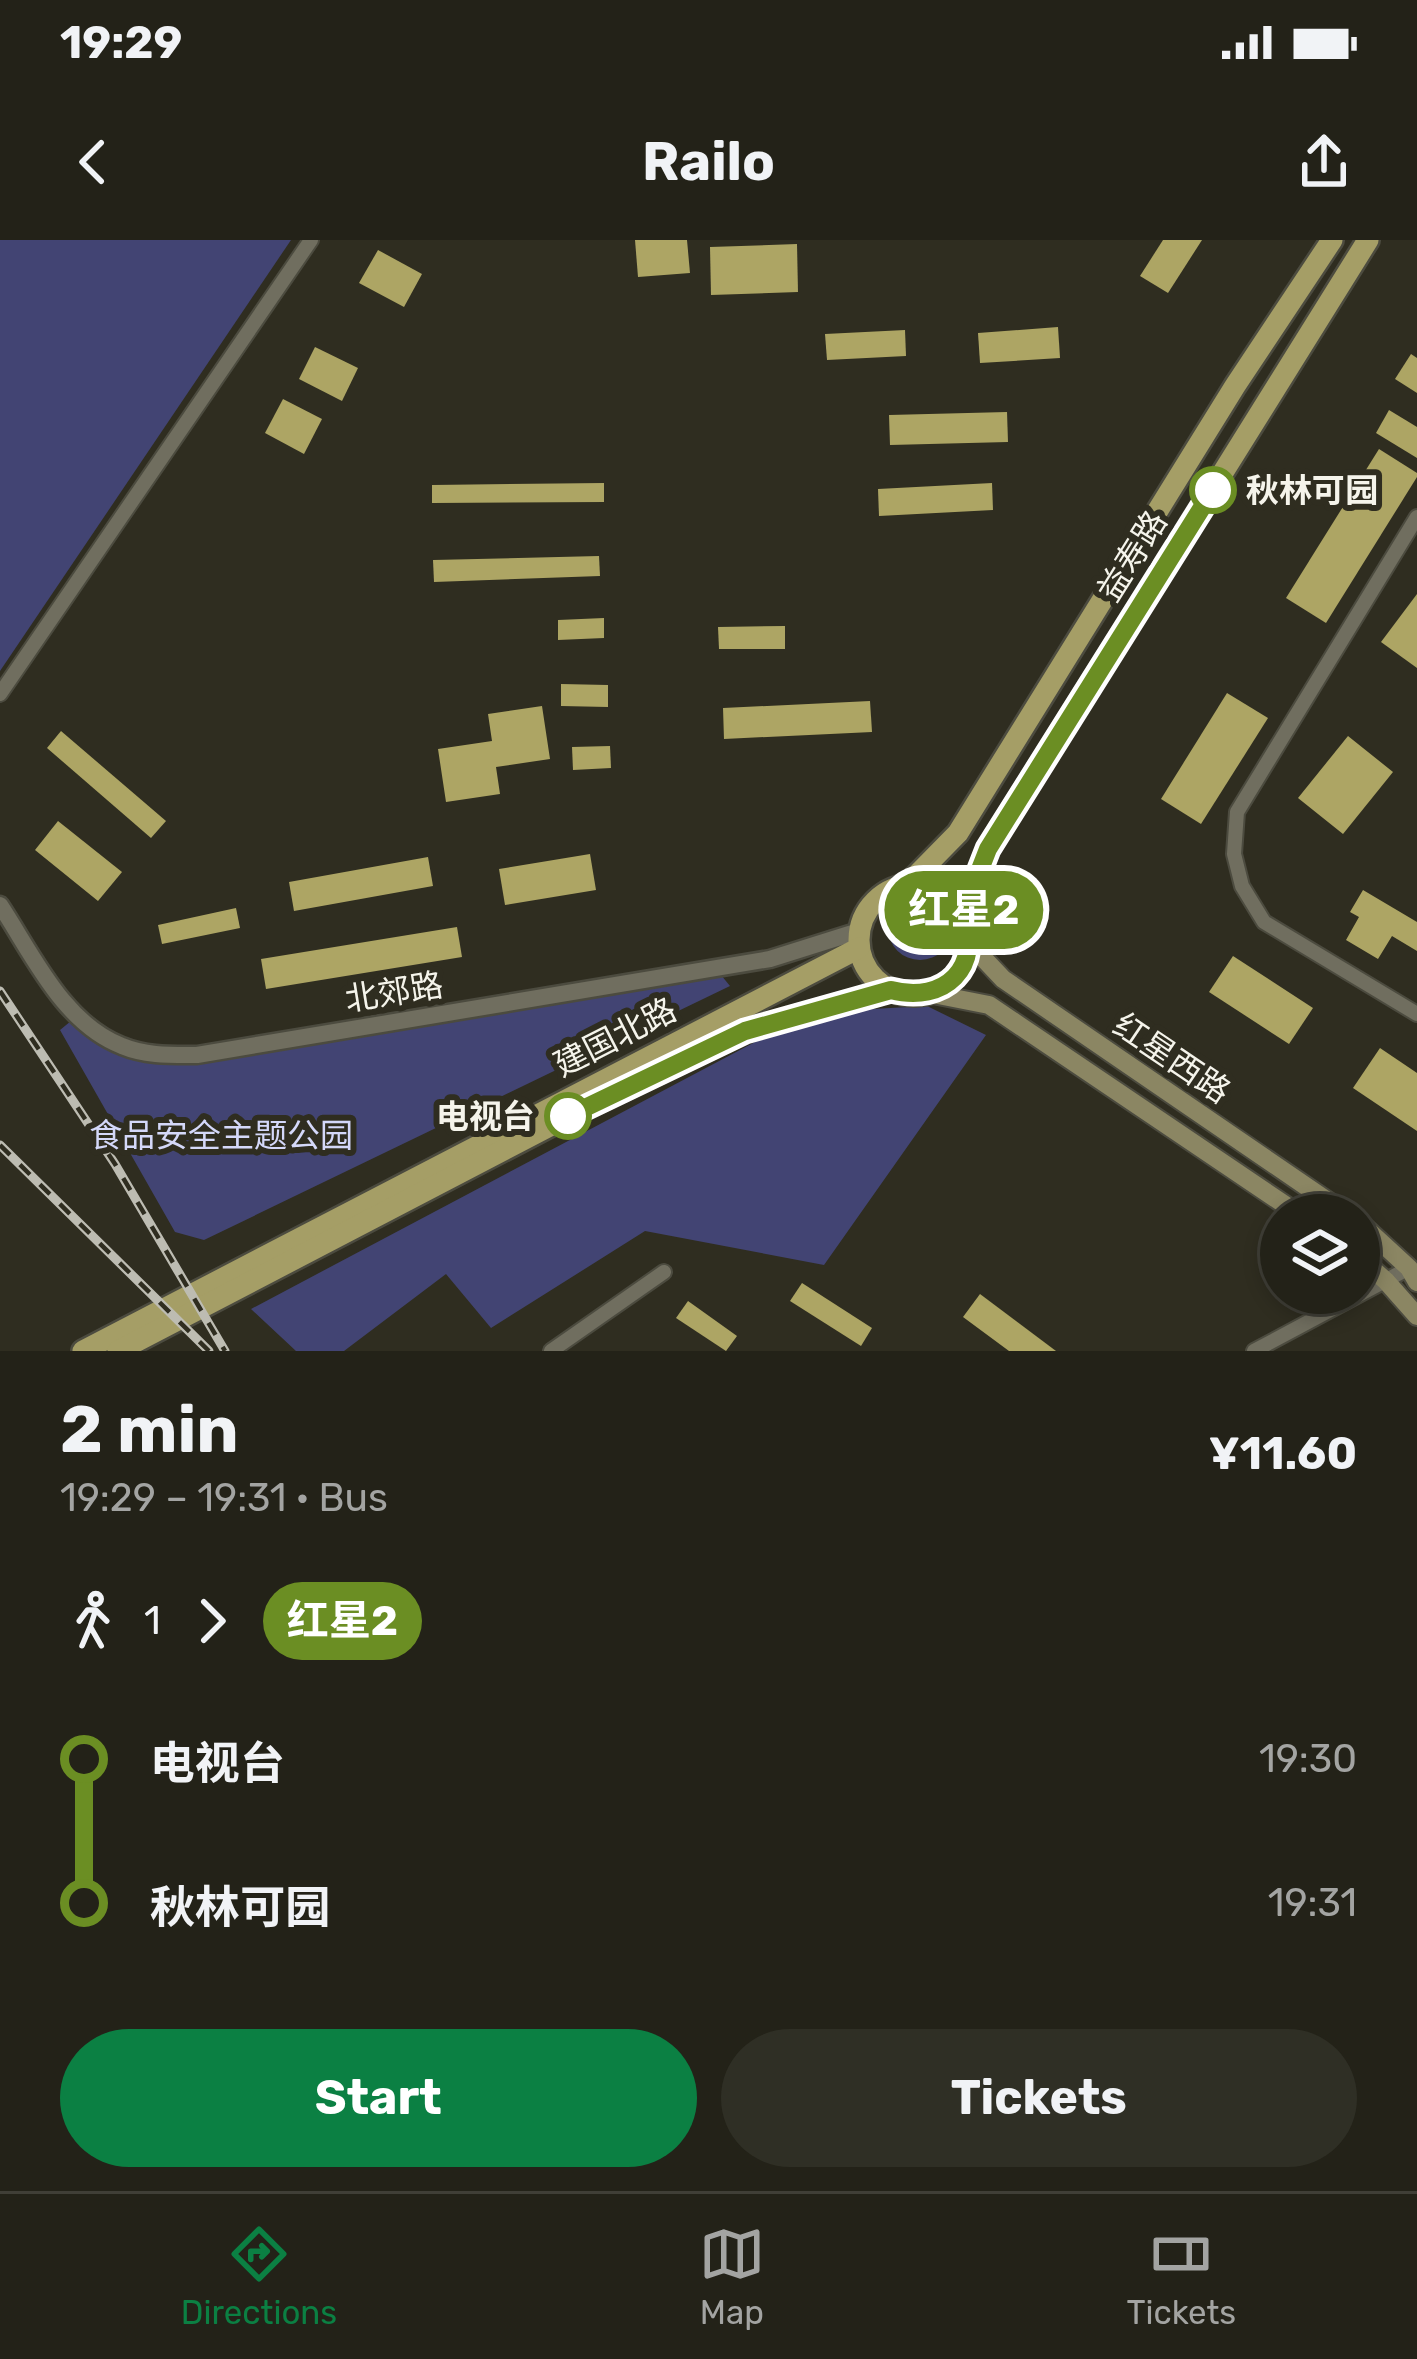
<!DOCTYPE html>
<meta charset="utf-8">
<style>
:root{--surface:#232218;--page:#2f2f25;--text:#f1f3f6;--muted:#a3a4a2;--line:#403f37;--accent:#0b8043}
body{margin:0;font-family:Rubik,"Noto Sans SC",sans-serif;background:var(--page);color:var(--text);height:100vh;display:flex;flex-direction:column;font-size:45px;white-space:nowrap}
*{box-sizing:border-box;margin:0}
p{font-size:39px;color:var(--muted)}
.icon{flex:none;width:66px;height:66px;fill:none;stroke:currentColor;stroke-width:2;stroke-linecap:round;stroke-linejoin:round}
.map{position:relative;height:1111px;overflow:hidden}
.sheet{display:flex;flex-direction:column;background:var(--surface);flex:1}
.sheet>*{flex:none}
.badge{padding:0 24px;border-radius:39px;font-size:42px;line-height:78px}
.tools{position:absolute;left:1260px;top:954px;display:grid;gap:24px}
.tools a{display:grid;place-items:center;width:120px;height:120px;border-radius:50%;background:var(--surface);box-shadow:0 6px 18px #0003,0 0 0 3px var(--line);font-size:60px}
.map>.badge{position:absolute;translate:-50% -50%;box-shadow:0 0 0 6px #fff}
.legs{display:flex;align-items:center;gap:18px;height:132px;padding:0 60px;font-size:39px}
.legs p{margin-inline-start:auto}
.overview{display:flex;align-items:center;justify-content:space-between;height:204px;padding:0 60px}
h1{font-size:66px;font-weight:700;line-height:90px}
.primary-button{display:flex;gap:24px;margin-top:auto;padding:24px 60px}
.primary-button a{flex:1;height:138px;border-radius:72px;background:var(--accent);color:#fff;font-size:48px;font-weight:700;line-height:138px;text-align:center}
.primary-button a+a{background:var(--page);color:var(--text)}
ul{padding:0 60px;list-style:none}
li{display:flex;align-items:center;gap:42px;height:144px;font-size:45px}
li i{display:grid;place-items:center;width:18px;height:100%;margin:0 15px;background:currentColor}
li i::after{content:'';width:30px;height:30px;margin:-15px;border:9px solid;border-radius:50%;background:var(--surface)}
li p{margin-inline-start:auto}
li:first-child i{background:linear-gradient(#0000 50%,currentColor 0)}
li:last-child i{background:linear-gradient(currentColor 50%,#0000 0)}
.status{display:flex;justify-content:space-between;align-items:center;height:84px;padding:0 60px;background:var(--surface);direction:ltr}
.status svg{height:33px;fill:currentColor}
header{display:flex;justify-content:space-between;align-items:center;height:156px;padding:0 60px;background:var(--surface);font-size:54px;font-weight:700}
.tabs{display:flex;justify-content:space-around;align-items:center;height:168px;border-top:3px solid var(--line);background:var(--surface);font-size:33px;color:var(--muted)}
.tabs a{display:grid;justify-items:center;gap:6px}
.tabs .current{color:var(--accent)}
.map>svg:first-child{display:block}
.green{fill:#424473}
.building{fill:#ada564}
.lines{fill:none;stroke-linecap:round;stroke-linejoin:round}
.minor-casing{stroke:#4c4b3f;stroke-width:18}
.tertiary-casing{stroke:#4c4b3f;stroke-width:21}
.secondary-casing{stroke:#4c4b3f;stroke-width:22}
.primary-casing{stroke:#4c4b3f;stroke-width:26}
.minor{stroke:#706e5f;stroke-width:14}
.tertiary{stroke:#706e5f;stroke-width:16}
.secondary{stroke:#8b8663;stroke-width:18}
.primary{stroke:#a59e66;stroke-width:21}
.rail-casing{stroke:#bdbcb2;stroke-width:9}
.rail{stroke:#2f2d20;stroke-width:4.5;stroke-dasharray:14;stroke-linecap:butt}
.line-1-casing{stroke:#fff;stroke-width:27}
.line-1{stroke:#6b8e23;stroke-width:18}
.stop-1-dot{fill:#fff;stroke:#6b8e23;stroke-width:6}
.labels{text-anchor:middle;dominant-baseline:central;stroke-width:12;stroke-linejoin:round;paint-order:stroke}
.stop-label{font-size:33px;font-weight:bold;fill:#f5f4eb;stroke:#2f2d20;text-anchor:start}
.street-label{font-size:33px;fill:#f5f4eb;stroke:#2f2d20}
.park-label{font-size:33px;fill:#d4d8f9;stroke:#2f2d20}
</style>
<div class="status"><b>19:29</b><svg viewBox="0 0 49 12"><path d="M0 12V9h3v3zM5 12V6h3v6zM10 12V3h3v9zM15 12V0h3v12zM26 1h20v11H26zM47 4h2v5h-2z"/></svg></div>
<header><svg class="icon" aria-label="back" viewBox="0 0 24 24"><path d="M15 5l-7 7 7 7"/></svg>Railo<svg class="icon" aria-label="share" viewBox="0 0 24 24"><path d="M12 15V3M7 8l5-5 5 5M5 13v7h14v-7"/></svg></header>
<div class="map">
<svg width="1417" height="1111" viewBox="0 0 1417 1111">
<rect width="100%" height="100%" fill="#2f2d20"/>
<g class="green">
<path d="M 0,0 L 291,0 L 0,431 Z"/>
<circle cx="920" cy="688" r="32"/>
<path d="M 721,735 L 730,746 L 204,1000 L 175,992 L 60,790 L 71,781 L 137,819 Z"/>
<path d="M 927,766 L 986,795 L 824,1025 L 645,991 L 491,1088 L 446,1034 L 344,1111 L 296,1111 L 251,1069 L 785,786 L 854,770 Z"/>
</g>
<g class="building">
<path d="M 635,0 L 687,0 L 690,33 L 638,37 Z"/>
<path d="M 1163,0 L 1202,0 L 1168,53 L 1140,36 Z"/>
<path d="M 797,4 L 798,52 L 711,55 L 710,7 Z"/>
<path d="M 378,10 L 422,34 L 404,67 L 359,43 Z"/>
<path d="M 1058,87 L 1060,118 L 980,123 L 978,93 Z"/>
<path d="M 905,90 L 906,116 L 827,120 L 825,94 Z"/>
<path d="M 315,107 L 358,128 L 342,161 L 299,139 Z"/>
<path d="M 1411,114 L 1417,118 L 1417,153 L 1395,139 Z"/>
<path d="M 283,159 L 322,179 L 304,214 L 265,193 Z"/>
<path d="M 1389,170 L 1417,187 L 1417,218 L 1376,193 Z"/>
<path d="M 1007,172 L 1008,202 L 890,205 L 889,175 Z"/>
<path d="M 1379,209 L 1417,233 L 1417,237 L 1326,383 L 1286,358 Z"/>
<path d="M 604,243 L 604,262 L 432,263 L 432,245 Z"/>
<path d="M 992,243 L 993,270 L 879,276 L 878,249 Z"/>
<path d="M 599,316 L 600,336 L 434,342 L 433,320 Z"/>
<path d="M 1417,354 L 1417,428 L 1381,402 Z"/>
<path d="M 604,378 L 604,398 L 558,400 L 558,380 Z"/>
<path d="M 785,386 L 785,409 L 719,409 L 718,387 Z"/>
<path d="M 561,444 L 608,445 L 608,467 L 561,466 Z"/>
<path d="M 1227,453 L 1268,478 L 1201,584 L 1161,559 Z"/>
<path d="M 870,461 L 872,492 L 724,499 L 723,468 Z"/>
<path d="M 542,466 L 550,519 L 496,527 L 500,554 L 446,562 L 438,509 L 492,501 L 488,474 Z"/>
<path d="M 61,491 L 166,581 L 151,598 L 47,508 Z"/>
<path d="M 1348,496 L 1393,532 L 1343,594 L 1298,558 Z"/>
<path d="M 610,506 L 611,528 L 573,530 L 572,507 Z"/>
<path d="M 58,581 L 122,632 L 98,661 L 35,610 Z"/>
<path d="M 590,614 L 596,650 L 505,665 L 499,629 Z"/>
<path d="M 428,617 L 433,646 L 294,671 L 289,642 Z"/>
<path d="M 1363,650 L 1417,682 L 1417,711 L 1392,696 L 1378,719 L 1346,700 L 1359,677 L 1350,672 Z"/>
<path d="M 236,668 L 240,688 L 162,704 L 158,685 Z"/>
<path d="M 457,687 L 462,717 L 266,749 L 261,719 Z"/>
<path d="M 1233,716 L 1313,768 L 1289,804 L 1209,752 Z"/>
<path d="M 1380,808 L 1417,833 L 1417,891 L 1353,848 Z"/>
<path d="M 802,1043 L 872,1088 L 861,1106 L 790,1061 Z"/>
<path d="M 980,1054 L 1056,1111 L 1009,1111 L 963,1077 Z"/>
<path d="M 688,1061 L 737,1096 L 726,1111 L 676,1078 Z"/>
</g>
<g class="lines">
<g class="minor-casing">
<g id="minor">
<path d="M 1417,277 L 1237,572 L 1234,614 L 1242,646 L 1264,682 L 1417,774"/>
<path d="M 0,454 L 311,0"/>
<path d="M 551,1111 L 664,1032"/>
<path d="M 1254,1111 L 1409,1028"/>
</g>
</g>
<g class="tertiary-casing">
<path id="tertiary" d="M 0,665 C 33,715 63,783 122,806 C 146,816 171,815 197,815 L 770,719 L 859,691"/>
</g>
<g class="secondary-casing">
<g id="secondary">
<path d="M 969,703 L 1003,739 L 1348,975"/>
<path d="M 928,753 L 989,765 L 1300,975"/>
<path d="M 1359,982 L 1409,1028 L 1417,1042"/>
<path d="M 1359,1017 L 1386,1041 L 1417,1076"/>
</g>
</g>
<g class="primary-casing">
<g id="primary">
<path d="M 907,645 L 958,593 L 1235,146 L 1332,0"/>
<circle cx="914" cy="700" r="55"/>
<path d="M 963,673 L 988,609 L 1368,0"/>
<path d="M 83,1111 L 859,708"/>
<path d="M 118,1111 L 567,877 L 745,791 L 891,750"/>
</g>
</g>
<use href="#minor" class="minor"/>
<use href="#tertiary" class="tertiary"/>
<use href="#secondary" class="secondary"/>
<use href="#primary" class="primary"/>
<g class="rail-casing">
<g id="rail">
<path d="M 0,751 L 115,924 L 225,1111"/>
<path d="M 0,905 L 209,1111"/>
</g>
</g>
<use href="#rail" class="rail"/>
</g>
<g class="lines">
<g class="line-1-casing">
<path id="line-1" d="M 568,876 L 745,791 L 891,750 C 945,764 983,727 963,673 L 988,609 L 1213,250"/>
</g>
<use href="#line-1" class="line-1"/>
</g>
<g class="stop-1-dot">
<circle cx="1213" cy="250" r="21"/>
<circle cx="568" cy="876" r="21"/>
</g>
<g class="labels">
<g class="stop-label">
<text x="1246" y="250">秋林可园</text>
<text x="535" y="876" text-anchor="end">电视台</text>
</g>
<g class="street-label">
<text transform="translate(1132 316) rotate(-58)">益寿路</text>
<text transform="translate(394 752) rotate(-9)">北郊路</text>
<text transform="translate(615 797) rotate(-27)">建国北路</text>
<text transform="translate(1172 818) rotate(34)">红星西路</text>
</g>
<g class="park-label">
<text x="221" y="895">食品安全主题公园</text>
</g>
</g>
</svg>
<div class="tools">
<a><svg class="icon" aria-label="layers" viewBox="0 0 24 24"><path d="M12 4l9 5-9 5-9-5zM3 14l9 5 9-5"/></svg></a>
</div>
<b class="badge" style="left:964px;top:670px;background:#6b8e23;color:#fff">红星2</b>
</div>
<section class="sheet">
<div class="overview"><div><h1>2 min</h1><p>19:29 – 19:31 · Bus</p></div><b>¥11.60</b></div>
<div class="legs"><svg class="icon" aria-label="walk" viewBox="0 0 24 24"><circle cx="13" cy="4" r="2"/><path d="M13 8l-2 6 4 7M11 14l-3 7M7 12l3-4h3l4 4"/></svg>1<svg class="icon" aria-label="forward" viewBox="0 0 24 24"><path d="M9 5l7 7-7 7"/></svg><b class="badge" style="background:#6b8e23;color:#fff">红星2</b></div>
<ul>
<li><i style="color:#6b8e23"></i><b>电视台</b><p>19:30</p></li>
<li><i style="color:#6b8e23"></i><b>秋林可园</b><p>19:31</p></li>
</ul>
<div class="primary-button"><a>Start</a><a>Tickets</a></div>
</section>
<nav class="tabs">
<a class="current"><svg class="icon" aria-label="directions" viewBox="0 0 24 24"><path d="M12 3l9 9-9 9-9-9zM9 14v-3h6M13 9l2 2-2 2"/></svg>Directions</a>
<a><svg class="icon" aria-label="map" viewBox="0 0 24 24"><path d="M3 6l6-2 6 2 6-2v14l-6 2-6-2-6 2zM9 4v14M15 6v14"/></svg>Map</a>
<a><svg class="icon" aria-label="tickets" viewBox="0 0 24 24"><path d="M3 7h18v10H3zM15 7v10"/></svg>Tickets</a>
</nav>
